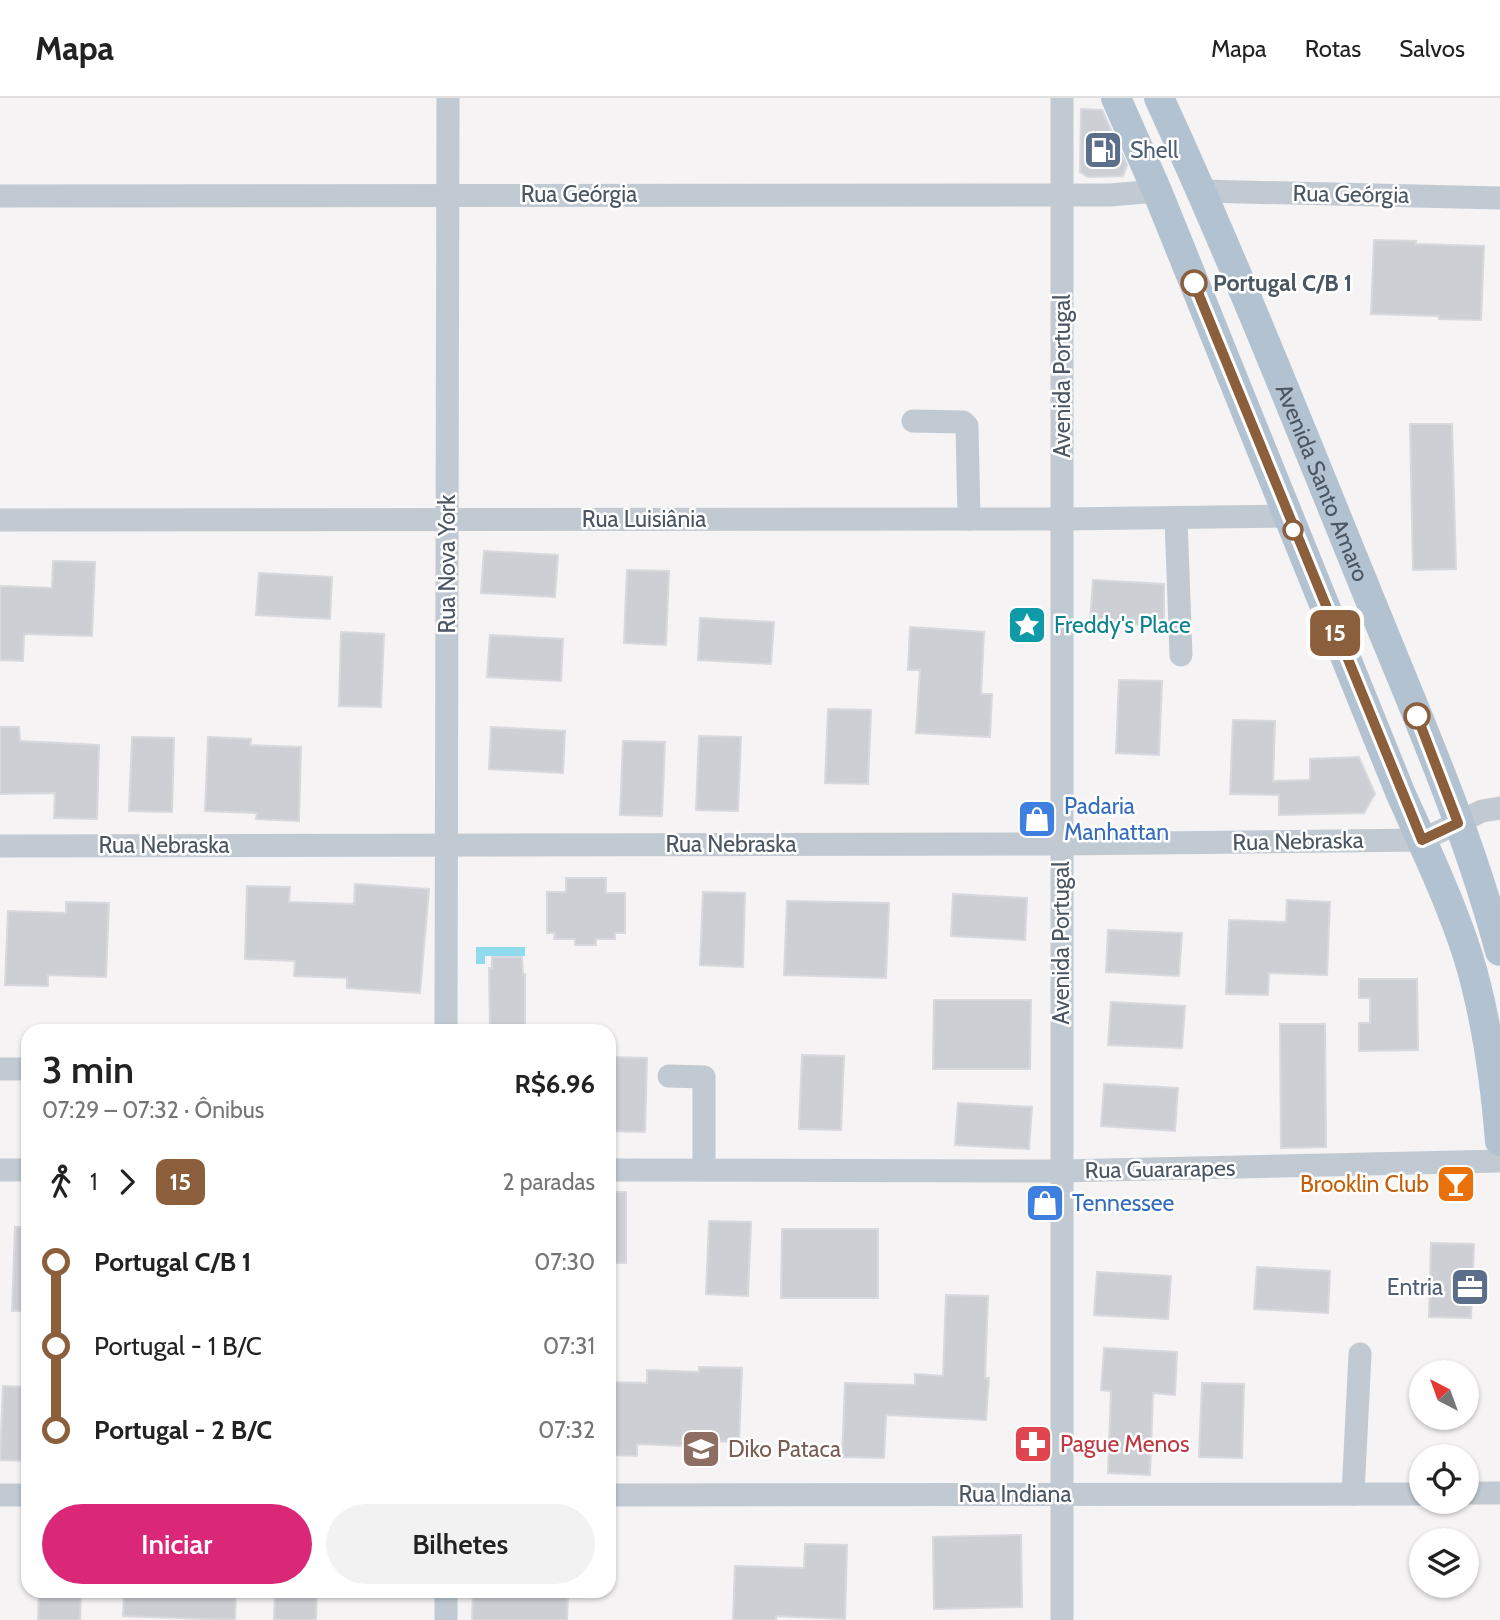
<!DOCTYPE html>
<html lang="pt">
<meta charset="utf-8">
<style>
:root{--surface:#fff;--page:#f2f2f2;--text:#222;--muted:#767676;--line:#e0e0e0;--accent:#db2777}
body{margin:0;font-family:Cabin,sans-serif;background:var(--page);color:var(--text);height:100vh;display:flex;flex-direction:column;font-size:26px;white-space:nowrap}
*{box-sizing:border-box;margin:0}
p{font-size:23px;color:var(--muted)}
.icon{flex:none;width:38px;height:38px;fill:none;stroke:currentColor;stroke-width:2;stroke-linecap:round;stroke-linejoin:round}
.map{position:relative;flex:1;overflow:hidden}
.drawer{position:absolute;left:21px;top:926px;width:595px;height:574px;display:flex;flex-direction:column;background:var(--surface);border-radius:21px;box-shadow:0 2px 5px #0004}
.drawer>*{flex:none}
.badge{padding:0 14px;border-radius:10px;font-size:24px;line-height:46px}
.needle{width:46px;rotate:319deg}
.buttons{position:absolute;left:1409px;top:1262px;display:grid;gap:14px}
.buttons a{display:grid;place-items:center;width:70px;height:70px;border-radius:50%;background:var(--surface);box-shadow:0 2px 5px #0004;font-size:35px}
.map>.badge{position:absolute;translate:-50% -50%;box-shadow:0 0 0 4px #fff}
.legs{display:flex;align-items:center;gap:10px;height:77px;padding:0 21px;font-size:23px}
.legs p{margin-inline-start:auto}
.headline{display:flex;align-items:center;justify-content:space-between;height:119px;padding:0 21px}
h1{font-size:38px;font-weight:600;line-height:52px}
.primary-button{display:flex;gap:14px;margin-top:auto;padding:14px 21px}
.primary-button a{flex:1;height:80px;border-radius:42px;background:var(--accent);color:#fff;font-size:28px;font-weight:600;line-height:80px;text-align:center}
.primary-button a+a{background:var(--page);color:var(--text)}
ul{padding:0 21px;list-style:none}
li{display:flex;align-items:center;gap:24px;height:84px;font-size:26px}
li i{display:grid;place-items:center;width:10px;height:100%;margin:0 9px;background:currentColor}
li i::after{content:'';width:18px;height:18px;margin:-9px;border:5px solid;border-radius:50%;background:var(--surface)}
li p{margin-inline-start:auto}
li:first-child i{background:linear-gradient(#0000 50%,currentColor 0)}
li:last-child i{background:linear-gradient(currentColor 50%,#0000 0)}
header{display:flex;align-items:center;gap:42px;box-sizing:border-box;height:98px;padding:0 35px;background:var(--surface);border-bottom:2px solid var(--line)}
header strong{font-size:33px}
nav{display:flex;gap:38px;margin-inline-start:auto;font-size:24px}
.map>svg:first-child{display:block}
.water{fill:#90daee}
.building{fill:#cdcfd5;stroke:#d7d9de;stroke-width:2}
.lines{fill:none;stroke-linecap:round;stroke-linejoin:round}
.minor{stroke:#c1cad2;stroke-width:23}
.major{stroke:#b3c2d1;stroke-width:30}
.line-1-casing{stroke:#fff;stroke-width:16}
.line-1{stroke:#8b5e3c;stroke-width:10}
.stop-1-dot{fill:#fff;stroke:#8b5e3c;stroke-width:3.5}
.labels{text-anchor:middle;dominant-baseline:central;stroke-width:5;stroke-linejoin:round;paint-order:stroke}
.service-label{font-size:23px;fill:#4e5e75;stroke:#fff;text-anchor:start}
.street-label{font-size:23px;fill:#4a5661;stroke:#fff}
.stop-label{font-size:23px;font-weight:bold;fill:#4a5661;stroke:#fff;text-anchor:start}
.culture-label{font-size:23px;fill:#0d838f;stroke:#fff;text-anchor:start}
.shop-label{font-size:23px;fill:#366cbe;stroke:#fff;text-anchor:start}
.food-label{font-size:23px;fill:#c56008;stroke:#fff;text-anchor:end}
.health-label{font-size:23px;fill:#be3a42;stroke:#fff;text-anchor:start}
.education-label{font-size:23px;fill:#785e54;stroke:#fff;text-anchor:start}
</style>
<header>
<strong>Mapa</strong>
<nav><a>Mapa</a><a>Rotas</a><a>Salvos</a></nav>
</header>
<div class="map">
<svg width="1500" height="1522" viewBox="0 0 1500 1522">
<rect width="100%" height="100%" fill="#f5f3f3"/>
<path class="water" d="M 476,849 L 525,849 L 525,858 L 485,858 L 485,866 L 476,866 Z"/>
<g class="building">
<path d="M 1081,11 L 1102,12 L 1127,67 L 1123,78 L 1088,79 L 1080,74 Z"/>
<path d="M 1374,142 L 1416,143 L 1416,146 L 1484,148 L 1481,222 L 1439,221 L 1439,218 L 1371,216 Z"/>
<path d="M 1410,326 L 1452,326 L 1456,471 L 1413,472 Z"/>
<path d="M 484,453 L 558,457 L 555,499 L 481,495 Z"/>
<path d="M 53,463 L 95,464 L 92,538 L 24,536 L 23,563 L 0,562 L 0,488 L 52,490 Z"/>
<path d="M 627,472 L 669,473 L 666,547 L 624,545 Z"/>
<path d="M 259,475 L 332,479 L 330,521 L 256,517 Z"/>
<path d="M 1093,482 L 1164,486 L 1164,528 L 1090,524 Z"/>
<path d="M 700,520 L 774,524 L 771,566 L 698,562 Z"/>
<path d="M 910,529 L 984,534 L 981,596 L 992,596 L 990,639 L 916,635 L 920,572 L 908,572 Z"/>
<path d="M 341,534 L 384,536 L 381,609 L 339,608 Z"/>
<path d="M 490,537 L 563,541 L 561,583 L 487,579 Z"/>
<path d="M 1119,582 L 1162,583 L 1159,657 L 1116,655 Z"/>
<path d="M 828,611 L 871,612 L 868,686 L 825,685 Z"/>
<path d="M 1233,622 L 1275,623 L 1273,683 L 1310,682 L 1310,661 L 1359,659 L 1375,696 L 1364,715 L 1279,717 L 1279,697 L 1230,696 Z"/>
<path d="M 0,629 L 19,629 L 20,643 L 99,647 L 97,721 L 54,720 L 55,695 L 0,696 Z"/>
<path d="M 491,629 L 565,633 L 563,675 L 489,671 Z"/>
<path d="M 699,638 L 741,639 L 738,713 L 696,712 Z"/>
<path d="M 132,639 L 174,640 L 172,714 L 129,713 Z"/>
<path d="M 208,639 L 251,641 L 250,647 L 301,649 L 299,723 L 256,721 L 257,715 L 205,713 Z"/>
<path d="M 623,643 L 665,644 L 662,718 L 620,717 Z"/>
<path d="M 566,780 L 606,780 L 606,795 L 625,795 L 625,835 L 615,835 L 615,841 L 596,841 L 596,847 L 575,847 L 575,841 L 554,841 L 555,835 L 547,835 L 547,794 L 566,794 Z"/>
<path d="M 355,786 L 429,791 L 420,895 L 347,890 L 347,880 L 294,878 L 295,863 L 245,861 L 247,788 L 290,789 L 289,804 L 354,806 Z"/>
<path d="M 703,794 L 745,795 L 743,869 L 700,867 Z"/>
<path d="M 953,796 L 1027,800 L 1025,842 L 951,838 Z"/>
<path d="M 1287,802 L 1330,804 L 1327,877 L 1269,875 L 1268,897 L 1226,896 L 1229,822 L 1286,824 Z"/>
<path d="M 787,803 L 889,805 L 886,880 L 784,877 Z"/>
<path d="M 66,804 L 109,805 L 106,879 L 48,877 L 48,888 L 5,887 L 8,813 L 66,815 Z"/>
<path d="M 1108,832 L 1182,835 L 1179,878 L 1106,874 Z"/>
<path d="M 492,859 L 522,859 L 523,877 L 525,876 L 525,931 L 490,933 L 489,870 L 492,870 Z"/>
<path d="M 1359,881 L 1417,881 L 1418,952 L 1359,953 L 1359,925 L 1370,925 L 1370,900 L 1359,900 Z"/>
<path d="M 934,902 L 1031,902 L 1030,971 L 933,971 Z"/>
<path d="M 1111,904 L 1185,908 L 1182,950 L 1108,947 Z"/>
<path d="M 1280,926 L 1325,926 L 1326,1049 L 1281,1050 Z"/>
<path d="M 802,957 L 844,958 L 841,1032 L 799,1031 Z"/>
<path d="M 609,959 L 647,960 L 645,1034 L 609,1033 Z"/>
<path d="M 1104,986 L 1178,990 L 1175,1033 L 1101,1028 Z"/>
<path d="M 958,1005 L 1032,1009 L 1029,1051 L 955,1047 Z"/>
<rect x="609" y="1094" width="17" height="71"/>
<path d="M 709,1123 L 751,1124 L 748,1198 L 706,1196 Z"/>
<path d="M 15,1129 L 28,1129 L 28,1213 L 12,1213 Z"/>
<path d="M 782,1131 L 878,1131 L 878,1200 L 781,1200 Z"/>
<path d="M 1431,1145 L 1474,1146 L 1471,1220 L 1429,1219 Z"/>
<path d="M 1257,1169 L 1330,1173 L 1328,1215 L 1254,1211 Z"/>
<path d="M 1097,1174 L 1171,1178 L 1168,1221 L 1094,1217 Z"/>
<path d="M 946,1197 L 988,1198 L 985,1280 L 989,1280 L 986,1322 L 886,1317 L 884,1360 L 842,1359 L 845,1285 L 915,1287 L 915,1276 L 943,1278 Z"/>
<path d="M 1104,1250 L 1177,1254 L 1175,1297 L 1153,1295 L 1150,1377 L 1108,1375 L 1111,1293 L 1101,1292 Z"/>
<path d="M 699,1269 L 742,1270 L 739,1344 L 687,1342 L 687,1348 L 637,1346 L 637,1358 L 609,1357 L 609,1284 L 647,1285 L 647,1272 L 699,1274 Z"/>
<path d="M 1202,1285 L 1244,1286 L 1242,1360 L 1199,1359 Z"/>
<path d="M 3,1288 L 28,1289 L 28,1363 L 0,1362 Z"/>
<path d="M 1021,1437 L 1022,1509 L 934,1511 L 933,1439 Z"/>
<path d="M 805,1446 L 847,1447 L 845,1521 L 776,1518 L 776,1522 L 733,1522 L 735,1468 L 804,1470 Z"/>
<path d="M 39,1493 L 81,1493 L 80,1522 L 38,1522 Z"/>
<path d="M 124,1493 L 236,1493 L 235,1522 L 123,1518 Z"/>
<path d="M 275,1493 L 317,1493 L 316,1522 L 274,1522 Z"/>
<path d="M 473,1493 L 568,1493 L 567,1522 L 472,1522 Z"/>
</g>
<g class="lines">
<g class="minor">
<path d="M 1202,93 L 1500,100"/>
<path d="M 0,98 L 1110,97 L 1157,93"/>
<path d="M 913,323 L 963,324 L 967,328 L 969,421"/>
<path d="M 1176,421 L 1181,557"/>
<path d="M 0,422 L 1063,421 L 1288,418"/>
<path d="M 0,748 L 1062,746 L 1422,742 L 1482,713 L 1500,710"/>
<path d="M 446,933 L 448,0"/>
<path d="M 0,971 L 28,971"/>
<path d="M 669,978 L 704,979 L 704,1071"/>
<path d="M 0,1072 L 28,1072"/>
<path d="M 609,1072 L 1061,1073 L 1500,1063"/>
<path d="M 1466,1395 L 1500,1395"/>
<path d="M 1353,1396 L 1360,1256"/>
<path d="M 0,1397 L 28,1397"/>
<path d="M 609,1397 L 1421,1396"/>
<path d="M 446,1493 L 446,1522"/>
<path d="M 1062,1522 L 1062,0"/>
</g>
<g class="major">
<path d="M 1116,0 L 1157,93 L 1400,694 C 1424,748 1450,802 1468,858 C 1486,917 1495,981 1500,1043"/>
<path id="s1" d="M 1159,0 C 1232,158 1296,320 1362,482 C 1411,604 1466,726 1500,853"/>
</g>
</g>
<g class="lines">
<g class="line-1-casing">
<path id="line-1" d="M 1194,185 L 1422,742 L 1458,725 L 1417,618"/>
</g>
<use href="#line-1" class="line-1"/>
</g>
<defs>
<g id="fuel-square" transform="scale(2.0125)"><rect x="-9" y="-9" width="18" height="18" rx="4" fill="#5c6f8a" stroke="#fff"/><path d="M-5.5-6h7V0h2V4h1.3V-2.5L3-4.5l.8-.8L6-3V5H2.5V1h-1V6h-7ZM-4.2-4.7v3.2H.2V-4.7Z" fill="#fff"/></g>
<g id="sight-square" transform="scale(2.0125)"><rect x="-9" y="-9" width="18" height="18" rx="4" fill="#0f9aa8" stroke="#fff"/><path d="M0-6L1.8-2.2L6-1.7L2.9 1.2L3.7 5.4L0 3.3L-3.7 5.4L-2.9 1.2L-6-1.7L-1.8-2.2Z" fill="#fff"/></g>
<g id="shop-square" transform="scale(2.0125)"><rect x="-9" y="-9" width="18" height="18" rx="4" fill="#3f7fe0" stroke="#fff"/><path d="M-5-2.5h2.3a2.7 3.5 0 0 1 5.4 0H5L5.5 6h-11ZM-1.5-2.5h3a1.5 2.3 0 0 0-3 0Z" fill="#fff"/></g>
<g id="bar-square" transform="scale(2.0125)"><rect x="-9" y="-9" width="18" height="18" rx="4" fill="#e8710a" stroke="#fff"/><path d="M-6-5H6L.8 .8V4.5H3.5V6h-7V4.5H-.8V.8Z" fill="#fff"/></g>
<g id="office-square" transform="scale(2.0125)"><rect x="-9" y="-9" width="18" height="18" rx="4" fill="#5c6f8a" stroke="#fff"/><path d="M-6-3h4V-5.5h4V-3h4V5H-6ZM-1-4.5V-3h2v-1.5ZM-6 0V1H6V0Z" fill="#fff"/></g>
<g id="pharmacy-square" transform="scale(2.0125)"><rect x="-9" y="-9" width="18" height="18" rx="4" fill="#e0444e" stroke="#fff"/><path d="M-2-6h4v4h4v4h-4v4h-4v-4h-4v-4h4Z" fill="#fff"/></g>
<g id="school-square" transform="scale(2.0125)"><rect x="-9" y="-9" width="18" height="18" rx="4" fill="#8d6e63" stroke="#fff"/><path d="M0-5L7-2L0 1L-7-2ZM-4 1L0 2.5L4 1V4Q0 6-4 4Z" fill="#fff"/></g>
</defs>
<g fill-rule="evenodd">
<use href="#fuel-square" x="1103" y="52"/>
<use href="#sight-square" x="1027" y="527"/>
<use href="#shop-square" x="1037" y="721"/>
<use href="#bar-square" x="1456" y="1086"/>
<use href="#shop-square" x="1045" y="1105"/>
<use href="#office-square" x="1470" y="1189"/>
<use href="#pharmacy-square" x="1033" y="1346"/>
<use href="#school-square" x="701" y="1351"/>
</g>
<g class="stop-1-dot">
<circle cx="1194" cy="185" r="12"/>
<circle cx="1293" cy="432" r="9"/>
<circle cx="1417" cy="618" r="12"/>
</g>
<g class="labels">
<g class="service-label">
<text x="1130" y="52">Shell</text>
<text x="1443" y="1189" text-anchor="end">Entria</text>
</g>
<g class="street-label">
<text x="579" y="96">Rua Geórgia</text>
<text transform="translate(1351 96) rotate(1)">Rua Geórgia</text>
<text transform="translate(1062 278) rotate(-90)">Avenida Portugal</text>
<text stroke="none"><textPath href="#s1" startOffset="418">Avenida Santo Amaro</textPath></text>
<text x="644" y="421">Rua Luisiânia</text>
<text transform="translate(447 466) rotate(-90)">Rua Nova York</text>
<text transform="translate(1298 743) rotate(-1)">Rua Nebraska</text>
<text x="731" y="746">Rua Nebraska</text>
<text x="164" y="747">Rua Nebraska</text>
<text transform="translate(1061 845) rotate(-90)">Avenida Portugal</text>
<text transform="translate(1160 1071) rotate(-1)">Rua Guararapes</text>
<text x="1015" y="1396">Rua Indiana</text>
</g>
<g class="stop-label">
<text x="1213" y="185">Portugal C/B 1</text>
</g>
<g class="culture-label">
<text x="1054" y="527">Freddy's Place</text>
</g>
<g class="shop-label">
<text x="1064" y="708">Padaria<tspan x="1064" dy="26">Manhattan</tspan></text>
<text x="1072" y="1105">Tennessee</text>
</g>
<g class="food-label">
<text x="1429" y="1086">Brooklin Club</text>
</g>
<g class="health-label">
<text x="1060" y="1346">Pague Menos</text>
</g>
<g class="education-label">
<text x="728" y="1351">Diko Pataca</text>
</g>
</g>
</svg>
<div class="buttons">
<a><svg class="needle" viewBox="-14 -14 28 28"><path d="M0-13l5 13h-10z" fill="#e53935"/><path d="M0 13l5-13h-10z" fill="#767676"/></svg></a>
<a><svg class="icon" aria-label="locate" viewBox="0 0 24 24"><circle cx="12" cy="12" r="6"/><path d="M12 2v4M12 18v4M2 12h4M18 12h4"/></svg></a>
<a><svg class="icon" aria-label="layers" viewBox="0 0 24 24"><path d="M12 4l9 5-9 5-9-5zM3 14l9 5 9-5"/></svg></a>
</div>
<b class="badge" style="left:1335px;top:535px;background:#8b5e3c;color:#fff">15</b>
<section class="drawer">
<div class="headline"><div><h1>3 min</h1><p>07:29 – 07:32 · Ônibus</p></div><b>R$6.96</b></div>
<div class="legs"><svg class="icon" aria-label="walk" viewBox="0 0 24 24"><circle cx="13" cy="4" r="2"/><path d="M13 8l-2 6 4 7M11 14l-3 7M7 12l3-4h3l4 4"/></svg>1<svg class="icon" aria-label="forward" viewBox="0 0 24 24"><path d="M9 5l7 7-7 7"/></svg><b class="badge" style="background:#8b5e3c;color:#fff">15</b><p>2 paradas</p></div>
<ul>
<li><i style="color:#8b5e3c"></i><b>Portugal C/B 1</b><p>07:30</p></li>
<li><i style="color:#8b5e3c"></i><span>Portugal - 1 B/C</span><p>07:31</p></li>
<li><i style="color:#8b5e3c"></i><b>Portugal - 2 B/C</b><p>07:32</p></li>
</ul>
<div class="primary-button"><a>Iniciar</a><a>Bilhetes</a></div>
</section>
</div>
